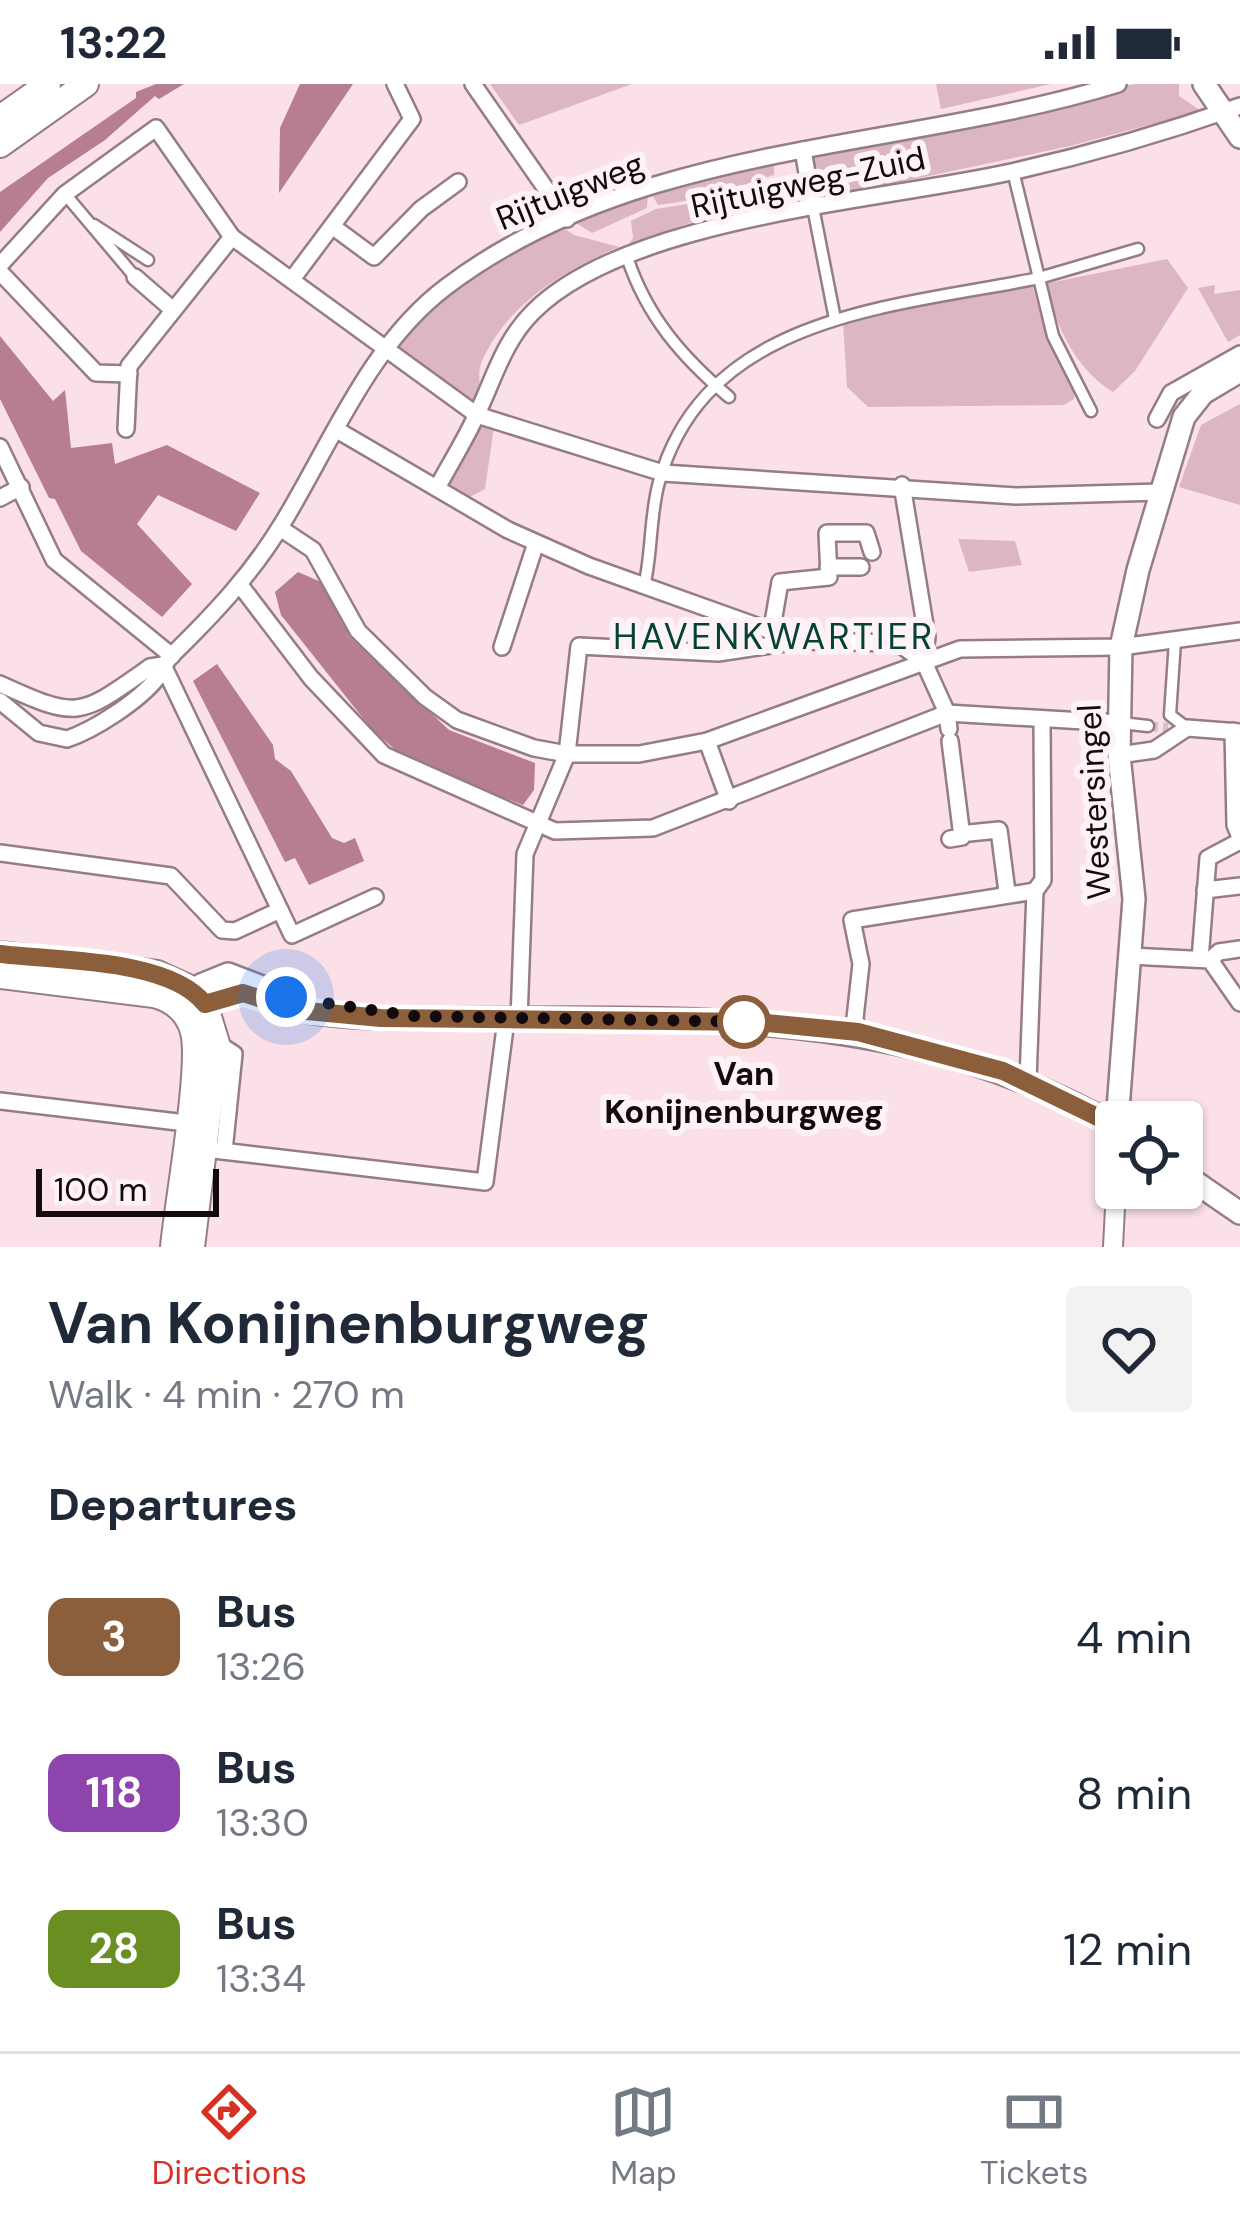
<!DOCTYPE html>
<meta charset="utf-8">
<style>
:root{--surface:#fff;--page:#f2f2f3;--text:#1f2937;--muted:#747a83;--line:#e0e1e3;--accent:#d93025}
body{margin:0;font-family:"DM Sans",sans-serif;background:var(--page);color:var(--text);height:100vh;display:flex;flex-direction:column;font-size:45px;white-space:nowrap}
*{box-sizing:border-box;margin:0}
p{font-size:39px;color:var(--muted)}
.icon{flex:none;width:66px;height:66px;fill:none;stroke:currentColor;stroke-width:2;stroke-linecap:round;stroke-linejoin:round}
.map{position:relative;height:1163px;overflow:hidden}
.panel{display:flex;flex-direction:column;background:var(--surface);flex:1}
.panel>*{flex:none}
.badge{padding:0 24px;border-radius:18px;font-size:42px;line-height:78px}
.controls{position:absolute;left:1095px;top:1017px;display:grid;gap:24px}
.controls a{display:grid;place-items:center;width:108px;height:108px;border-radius:12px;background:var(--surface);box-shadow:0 3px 9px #0004;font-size:60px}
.scale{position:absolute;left:36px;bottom:30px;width:183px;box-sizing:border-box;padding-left:12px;border:6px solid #130a0d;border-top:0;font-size:33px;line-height:42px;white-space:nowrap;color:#130a0d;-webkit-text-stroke:9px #fdf2f6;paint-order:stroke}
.you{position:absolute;width:60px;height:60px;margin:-30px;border:9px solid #fff;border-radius:50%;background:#1a73e8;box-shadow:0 0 0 18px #1a73e833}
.map>.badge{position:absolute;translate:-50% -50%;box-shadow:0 0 0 6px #fff}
h2{padding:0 48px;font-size:45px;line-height:108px}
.round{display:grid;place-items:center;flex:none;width:126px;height:126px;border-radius:12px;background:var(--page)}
.headline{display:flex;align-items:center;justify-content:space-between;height:204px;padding:0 48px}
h1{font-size:57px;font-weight:700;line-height:90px}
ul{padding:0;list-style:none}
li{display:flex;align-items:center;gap:36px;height:156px;padding:0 48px}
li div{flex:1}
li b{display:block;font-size:45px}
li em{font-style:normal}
li .badge{min-width:132px;font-weight:700;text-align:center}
.status{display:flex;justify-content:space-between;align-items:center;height:84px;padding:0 60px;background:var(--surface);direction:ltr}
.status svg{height:33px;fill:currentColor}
.tab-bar{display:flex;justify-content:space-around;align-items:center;height:168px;border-top:3px solid var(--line);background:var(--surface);font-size:33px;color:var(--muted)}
.tab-bar a{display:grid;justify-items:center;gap:6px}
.tab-bar .selected{color:var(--accent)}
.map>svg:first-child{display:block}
.green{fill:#dcb6c2}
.water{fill:#b77d90}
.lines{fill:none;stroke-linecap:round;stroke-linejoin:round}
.pedestrian-tunnel{stroke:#d8c0c7;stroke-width:10;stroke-dasharray:10 5;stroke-linecap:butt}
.pedestrian-casing{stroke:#957d85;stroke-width:15}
.minor-casing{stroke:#957d85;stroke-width:20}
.tertiary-casing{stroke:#957d85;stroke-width:22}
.secondary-casing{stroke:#957d85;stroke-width:26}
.primary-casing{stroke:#957d85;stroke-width:28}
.pedestrian{stroke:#fff;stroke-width:10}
.minor{stroke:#fff;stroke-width:15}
.tertiary{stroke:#fff;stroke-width:18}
.secondary{stroke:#fff;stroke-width:21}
.primary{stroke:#fff;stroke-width:24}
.line-casing{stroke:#fff;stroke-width:27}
.line{stroke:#8b5e3c;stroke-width:18}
.walk{stroke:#130a0d;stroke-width:12;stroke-dasharray:0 21.6}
.stop-dot{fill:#fff;stroke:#8b5e3c;stroke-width:6}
.labels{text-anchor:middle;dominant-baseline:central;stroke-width:12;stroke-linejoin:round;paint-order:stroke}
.street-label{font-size:33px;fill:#130a0d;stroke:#fdf2f6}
.stop-label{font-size:33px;font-weight:bold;fill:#130a0d;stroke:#fdf2f6}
.neighbourhood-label{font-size:36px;letter-spacing:3px;fill:#044137;stroke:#fdf2f6}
</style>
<div class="status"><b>13:22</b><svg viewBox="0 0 49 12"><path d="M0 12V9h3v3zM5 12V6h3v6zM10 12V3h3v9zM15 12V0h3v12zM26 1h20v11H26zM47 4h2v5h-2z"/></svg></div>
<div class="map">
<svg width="1240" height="1163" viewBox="0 0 1240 1163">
<rect width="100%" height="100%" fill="#fbe0e8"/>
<g class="green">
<path d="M 490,0 L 632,0 L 519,41 Z"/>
<path d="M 936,0 L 1051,0 L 941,25 Z"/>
<path d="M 1134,0 L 1179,0 L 1179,12 L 1201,27 L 1070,62 L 816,116 L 811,71 Z"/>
<path d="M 774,75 L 774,91 L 699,115 L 658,121 L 651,109 Z"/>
<path d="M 777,96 L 803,96 L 804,118 L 796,112 L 726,127 L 728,110 Z"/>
<path d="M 648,110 L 647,124 L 592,149 L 576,139 Z"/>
<path d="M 719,115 L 723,128 L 635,157 L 636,165 L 626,164 L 633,154 L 631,137 L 656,125 Z"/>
<path d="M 562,143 L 574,151 L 619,163 C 565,186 507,220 482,277 C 475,292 485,309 475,323 L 399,264 C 440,204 497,171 562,143 Z"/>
<path d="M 1167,175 L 1188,204 L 1135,287 L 1113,308 C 1073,283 1058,243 1044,200 Z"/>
<path d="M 1032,200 L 1047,255 L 1074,300 L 1074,315 L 1064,321 L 868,323 L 847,303 L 843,237 Z"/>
<path d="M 1215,201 L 1214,210 L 1240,206 L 1240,251 L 1228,258 L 1198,204 Z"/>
<path d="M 1240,320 L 1240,421 L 1179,403 L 1201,341 Z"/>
<path d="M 483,341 L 494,343 L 485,405 L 470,413 L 445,401 Z"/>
<path d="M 958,455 L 1015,457 L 1022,481 L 969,488 Z"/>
</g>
<g class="water">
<path d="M 156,0 L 184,0 L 159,15 L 155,12 L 105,56 L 48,94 L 0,148 L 0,108 L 136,14 L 136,8 Z"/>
<path d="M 300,0 L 353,0 L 279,109 L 280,44 Z"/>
<path d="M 0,252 L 53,317 L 65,306 L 71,364 L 112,359 L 115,380 L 167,361 L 260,409 L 236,447 L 158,411 L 137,440 L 192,500 L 162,533 L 81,467 L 55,415 L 49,414 L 0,315 Z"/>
<path d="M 298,488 L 321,498 L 350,553 L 449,646 L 535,679 L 534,706 L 523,721 L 408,676 L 374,648 L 281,531 L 275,508 Z"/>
<path d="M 217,580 L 273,661 L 275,675 L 291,687 L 332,754 L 344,759 L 355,754 L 364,777 L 309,801 L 295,774 L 285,778 L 193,597 Z"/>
</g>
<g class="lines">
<path class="pedestrian-tunnel" d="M 1148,642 L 1168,644"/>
<g class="pedestrian-casing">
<g id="pedestrian">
<path d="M 1013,87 L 1039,194 L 1138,165"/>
<path d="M 65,110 L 135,193"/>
<path d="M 813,123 L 835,235"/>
<path d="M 94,141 L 148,176"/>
<path d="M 627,173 C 647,233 682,273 729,313"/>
<path d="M 645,498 C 652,466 650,430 659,398 C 706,229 897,223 1039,194 L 1053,252 L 1091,327"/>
<path d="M 1175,557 L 1170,631 L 1187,644"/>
<path d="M 1121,639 L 1148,642"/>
</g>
</g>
<g class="minor-casing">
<g id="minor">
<path d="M 473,0 L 567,135"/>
<path d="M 803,66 L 813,123"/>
<path d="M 332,142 L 374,173 L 421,125 L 458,98"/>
<path d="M 0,181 L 65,110 L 156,44 L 232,153"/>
<path d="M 0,188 L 96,289 L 129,290"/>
<path d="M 135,193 L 173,226"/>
<path d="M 293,194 L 412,35 L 395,0"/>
<path d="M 1157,335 L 1171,309 L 1240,270"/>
<path d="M 126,345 L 129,282 L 232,153 L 477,331 L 663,389 L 1016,412 L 1161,408"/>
<path d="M 337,346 L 508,446 L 589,482 L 799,557 L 898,559 L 924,578 L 947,629 L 949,645"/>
<path d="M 0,363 L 54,476 L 172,572"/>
<path d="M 902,401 L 927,553 L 924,578"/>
<path d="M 437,404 C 450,380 465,356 476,332 C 494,295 503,258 533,228 C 627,133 881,117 1011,88 C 1087,71 1167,48 1240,22"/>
<path d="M 0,414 L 21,403"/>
<path d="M 280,444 L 313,466 L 358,547 L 425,613 L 457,636 L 534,664 L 567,670 L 639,670 L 707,657 L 960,565 L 1121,563 L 1240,547"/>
<path d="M 828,483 L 861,483"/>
<path d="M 240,501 L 311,594 L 384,671 L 555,747 L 653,744 L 947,629 L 1118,639"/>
<path d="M 772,544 L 780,498 L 829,493 L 827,449 L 866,449 L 872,468"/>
<path d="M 502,563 L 536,459"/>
<path d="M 163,581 L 292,851 L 375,813"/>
<path d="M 0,600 C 79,636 79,633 150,583 L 163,581"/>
<path d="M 0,617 L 39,649 L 67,655 C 94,646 139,617 157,594 C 163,587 164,579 171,572 C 213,531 251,491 282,440 C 331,360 369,261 446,203 C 638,57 897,68 1118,0"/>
<path d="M 1233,647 L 1235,741 L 1240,753"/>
<path d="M 707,657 L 729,717"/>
<path d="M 950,657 L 962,753 L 950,755"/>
<path d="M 1119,671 L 1154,666 L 1187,644 L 1240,648"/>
<path d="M 969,749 L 999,746 L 1007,808"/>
<path d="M 0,769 L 171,792 L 222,846 L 235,847 L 280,826"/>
<path d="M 1205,806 L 1240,802"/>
<path d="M 1130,872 L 1210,876 L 1240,919"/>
<path d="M 1200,875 L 1208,774 L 1240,757"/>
<path d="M 1210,876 L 1219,868 L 1240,865"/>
<path d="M 519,936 L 525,770 L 567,670 L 579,562 L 718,569 L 799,557"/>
<path d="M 858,948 L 855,934 L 861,880 L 852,836 L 1035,807"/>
<path d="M 217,959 L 234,970 L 224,1067"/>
<path d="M 1028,996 L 1035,807 L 1043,796 L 1042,636"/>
<path d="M 0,1017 L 186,1039"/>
<path d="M 205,1065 L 485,1098 L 506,936"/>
</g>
</g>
<g class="tertiary-casing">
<path id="tertiary" d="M 1113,1163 L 1116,1104"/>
</g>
<g class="secondary-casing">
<g id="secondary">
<path d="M 1204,0 L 1240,53"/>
<path d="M 186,921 L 201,901 L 228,890 L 270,906"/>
<path d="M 194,923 C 210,919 229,907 246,909 C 260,911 274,920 289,924 C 317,931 350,933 379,934 C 639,939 880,908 1116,1042"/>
<path d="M 1117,1038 L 1134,815 L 1119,671 L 1121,563 L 1138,486 L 1184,333 L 1203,309 L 1240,287"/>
<path d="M 1182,1089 L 1240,1129"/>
</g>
</g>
<g class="primary-casing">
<g id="primary">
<path d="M 0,34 L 48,0"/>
<path d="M 0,61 L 86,0"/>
<path d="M 0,870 L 157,889 L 188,903 L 205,920 L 217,959 L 192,1163"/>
<path d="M 0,892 L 154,911 C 173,916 188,928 193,948 C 202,982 177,1119 173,1163"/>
</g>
</g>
<use href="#pedestrian" class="pedestrian"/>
<use href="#minor" class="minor"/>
<use href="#tertiary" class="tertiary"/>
<use href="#secondary" class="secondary"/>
<use href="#primary" class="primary"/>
</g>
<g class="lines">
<g class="line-casing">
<path id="line" d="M 0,870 C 56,877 169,874 205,920 L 243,909 L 296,926 L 381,934 L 757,938 L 858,948 L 1003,987 L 1116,1042"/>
</g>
<use href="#line" class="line"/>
<path class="walk" d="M 286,913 L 412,932 L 757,938 L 744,938"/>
</g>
<circle class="stop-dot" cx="744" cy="938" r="24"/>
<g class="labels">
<g class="street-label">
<text transform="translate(808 98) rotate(-12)">Rijtuigweg-Zuid</text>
<text transform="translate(570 107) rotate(-22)">Rijtuigweg</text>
<text transform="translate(1094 718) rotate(-93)">Westersingel</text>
</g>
<g class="stop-label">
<text x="744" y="989">Van<tspan x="744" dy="38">Konijnenburgweg</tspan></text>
</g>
<g class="neighbourhood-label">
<text x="774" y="552">HAVENKWARTIER</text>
</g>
</g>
</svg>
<div class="controls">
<a><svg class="icon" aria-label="locate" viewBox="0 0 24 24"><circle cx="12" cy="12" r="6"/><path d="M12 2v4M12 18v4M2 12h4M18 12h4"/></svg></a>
</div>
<div class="scale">100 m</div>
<div class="you" style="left:286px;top:913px"></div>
</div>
<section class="panel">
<div class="headline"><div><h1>Van Konijnenburgweg</h1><p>Walk · 4 min · 270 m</p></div><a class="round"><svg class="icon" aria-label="heart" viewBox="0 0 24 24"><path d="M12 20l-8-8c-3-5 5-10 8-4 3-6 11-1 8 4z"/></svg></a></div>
<h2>Departures</h2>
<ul>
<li><span class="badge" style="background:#8b5e3c;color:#fff">3</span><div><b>Bus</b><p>13:26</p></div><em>4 min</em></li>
<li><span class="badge" style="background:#8e44ad;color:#fff">118</span><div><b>Bus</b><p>13:30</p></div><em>8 min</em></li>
<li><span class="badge" style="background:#6b8e23;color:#fff">28</span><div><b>Bus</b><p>13:34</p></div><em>12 min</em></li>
</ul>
</section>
<nav class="tab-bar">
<a class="selected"><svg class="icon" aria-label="directions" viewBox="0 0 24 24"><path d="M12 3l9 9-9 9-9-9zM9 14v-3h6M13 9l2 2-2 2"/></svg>Directions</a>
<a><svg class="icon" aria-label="map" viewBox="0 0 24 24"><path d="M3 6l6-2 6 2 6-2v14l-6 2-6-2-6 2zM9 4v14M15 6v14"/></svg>Map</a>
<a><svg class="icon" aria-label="tickets" viewBox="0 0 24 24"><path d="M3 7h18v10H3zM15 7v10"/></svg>Tickets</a>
</nav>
